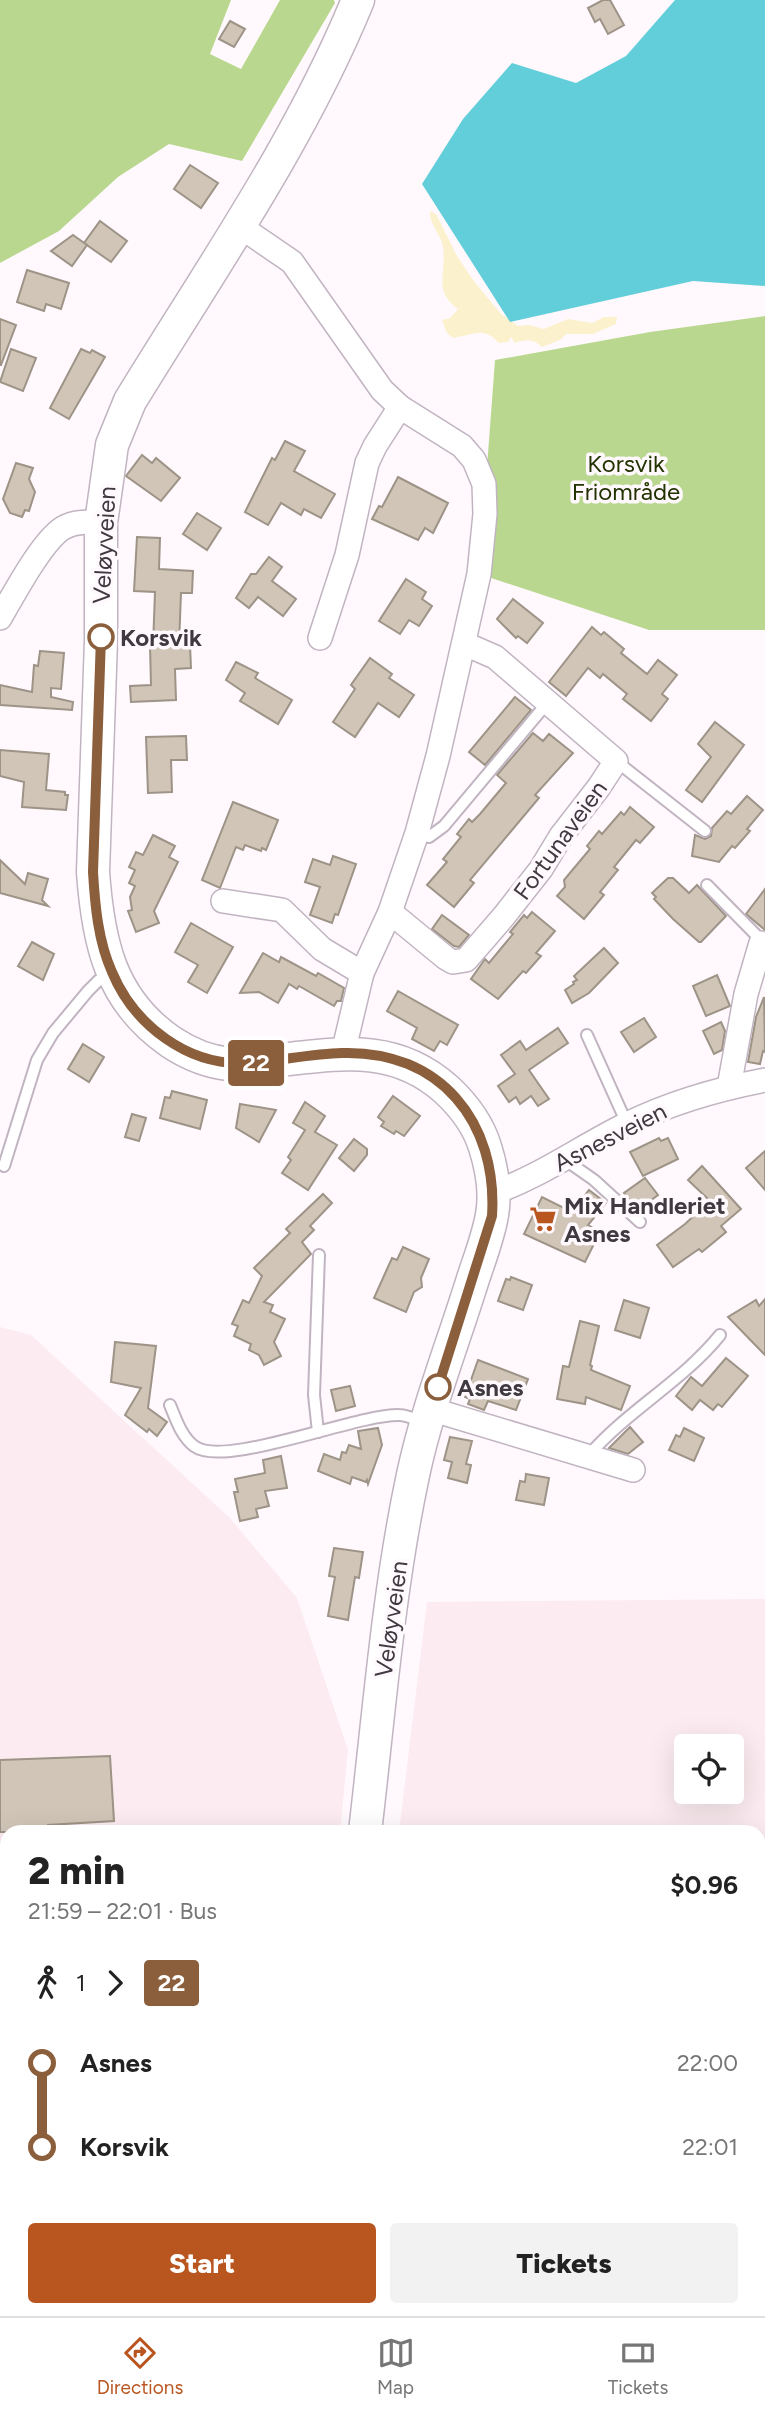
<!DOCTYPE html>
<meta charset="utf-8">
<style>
:root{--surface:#fff;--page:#f2f2f2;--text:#222;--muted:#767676;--line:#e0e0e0;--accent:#b95620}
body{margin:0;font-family:Figtree,sans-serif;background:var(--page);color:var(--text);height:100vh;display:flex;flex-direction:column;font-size:26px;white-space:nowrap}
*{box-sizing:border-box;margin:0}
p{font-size:23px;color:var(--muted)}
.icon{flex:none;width:38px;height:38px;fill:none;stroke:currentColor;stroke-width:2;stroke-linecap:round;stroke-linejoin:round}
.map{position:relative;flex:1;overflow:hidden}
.details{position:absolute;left:0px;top:1825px;width:766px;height:492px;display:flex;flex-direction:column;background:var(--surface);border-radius:21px 21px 0 0;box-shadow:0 7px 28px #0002}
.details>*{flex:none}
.badge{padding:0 14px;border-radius:5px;font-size:24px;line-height:46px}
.controls{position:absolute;left:674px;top:1734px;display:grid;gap:14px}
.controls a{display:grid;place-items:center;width:70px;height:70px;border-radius:7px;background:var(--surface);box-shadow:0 7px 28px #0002;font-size:35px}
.map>.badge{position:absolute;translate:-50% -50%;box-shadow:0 0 0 4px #fff}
.legs{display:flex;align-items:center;gap:10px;height:77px;padding:0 28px;font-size:23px}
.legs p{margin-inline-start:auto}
.head{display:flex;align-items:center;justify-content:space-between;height:119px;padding:0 28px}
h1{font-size:38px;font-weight:800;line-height:52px}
.cta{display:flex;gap:14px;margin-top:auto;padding:14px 28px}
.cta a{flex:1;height:80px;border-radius:7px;background:var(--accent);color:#fff;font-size:28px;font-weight:800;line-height:80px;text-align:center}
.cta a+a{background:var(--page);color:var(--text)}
ul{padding:0 28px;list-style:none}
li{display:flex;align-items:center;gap:24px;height:84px;font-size:26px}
li i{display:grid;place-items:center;width:10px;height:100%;margin:0 9px;background:currentColor}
li i::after{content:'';width:18px;height:18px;margin:-9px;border:5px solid;border-radius:50%;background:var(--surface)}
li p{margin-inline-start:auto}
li:first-child i{background:linear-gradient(#0000 50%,currentColor 0)}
li:last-child i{background:linear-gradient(currentColor 50%,#0000 0)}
.tabs{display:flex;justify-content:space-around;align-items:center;height:98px;border-top:2px solid var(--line);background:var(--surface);font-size:19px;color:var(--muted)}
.tabs a{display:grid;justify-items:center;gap:4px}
.tabs .current{color:var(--accent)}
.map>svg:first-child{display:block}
.industrial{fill:#fcecf1;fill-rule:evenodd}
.forest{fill:#bad78f}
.sand{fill:#fbf1cc}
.water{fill:#62ced9}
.building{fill:#d0c5b7;stroke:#9d9386;stroke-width:2}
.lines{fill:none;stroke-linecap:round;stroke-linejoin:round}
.lane-casing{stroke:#c1b4c1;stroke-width:14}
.street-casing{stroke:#c1b4c1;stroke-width:26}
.secondary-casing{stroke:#c1b4c1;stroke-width:35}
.lane{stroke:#fff;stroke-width:10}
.street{stroke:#fff;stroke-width:23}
.secondary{stroke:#fff;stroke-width:32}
.line-1-casing{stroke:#fff;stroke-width:16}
.line-1{stroke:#8b5e3c;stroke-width:10}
.stop-1-dot{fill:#fff;stroke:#8b5e3c;stroke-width:3.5}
.labels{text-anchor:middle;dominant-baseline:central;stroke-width:7;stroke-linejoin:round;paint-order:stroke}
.park-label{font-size:24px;fill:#230;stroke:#fff9fe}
.street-label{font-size:24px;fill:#3f3a3f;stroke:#fff9fe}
.stop-label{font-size:24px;font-weight:bold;fill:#3f3a3f;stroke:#fff9fe;text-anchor:start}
.poi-label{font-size:24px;font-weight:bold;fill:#3f3a3f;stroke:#fff9fe;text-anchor:start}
</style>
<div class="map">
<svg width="765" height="2316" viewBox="0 0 765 2316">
<rect width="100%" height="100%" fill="#fff9fe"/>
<g class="industrial">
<path d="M 0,1327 L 31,1335 L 230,1518 L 297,1598 L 348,1750 L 340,1832 L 7,1832 L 7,2227 L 0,2227 Z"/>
<path d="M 765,1599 L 765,2316 L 338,2316 L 339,2310 L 760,2310 L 760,1832 L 399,1832 L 427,1602 ZM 686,1746 L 732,1746 L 732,1792 L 686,1792 Z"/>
</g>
<g class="forest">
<path d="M 0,0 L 231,0 L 210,54 L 241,69 L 280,0 L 334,0 L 335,3 L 242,161 L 169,144 L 118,177 L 59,231 L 0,263 Z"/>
<path d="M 765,316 L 765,630 L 649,630 L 479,574 L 495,360 L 650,332 Z"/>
</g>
<path class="sand" d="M 430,211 L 436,214 L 457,256 L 473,280 L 501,314 L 518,326 L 529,325 L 544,329 L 568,319 L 592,323 L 604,317 L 617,317 L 616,324 L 593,334 L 566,334 L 560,340 L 542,347 C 533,339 526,339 515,343 L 511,337 L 508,342 L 499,343 C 482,325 472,336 453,338 L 447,333 L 442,320 L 450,318 L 458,309 C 432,290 447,273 443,247 C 441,234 429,224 430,211 Z"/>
<path class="water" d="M 675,0 L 765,0 L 765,286 L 693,281 L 510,322 L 422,184 L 463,119 L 512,63 L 576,83 L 626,56 Z"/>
<g class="building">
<path d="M 603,0 L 610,0 L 624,25 L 608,34 L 600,19 L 595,22 L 588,8 Z"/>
<path d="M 230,21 L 245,29 L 234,47 L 219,39 Z"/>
<path d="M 190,165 L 218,183 L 201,208 L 174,189 Z"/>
<path d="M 100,221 L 127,241 L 111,262 L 84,243 Z"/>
<path d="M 73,235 L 87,245 L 72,266 L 51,251 Z"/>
<path d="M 27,270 L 69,283 L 61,309 L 46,304 L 44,311 L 17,302 Z"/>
<path d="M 0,319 L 16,325 L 1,365 L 0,365 Z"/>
<path d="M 11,349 L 36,358 L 23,391 L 0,382 Z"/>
<path d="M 81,349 L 90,353 L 92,350 L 105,357 L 69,419 L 50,408 Z"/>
<path d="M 285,441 L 305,451 L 294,471 L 335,494 L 321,518 L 304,509 L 301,515 L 281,503 L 268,525 L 245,512 L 272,458 L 275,460 Z"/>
<path d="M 142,455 L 152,463 L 156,458 L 180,478 L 161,501 L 126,476 Z"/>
<path d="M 16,463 L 33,468 L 29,479 L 35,492 L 29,511 L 25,510 L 22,517 L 10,513 L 3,499 Z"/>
<path d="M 398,477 L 448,503 L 433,533 L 425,528 L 418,540 L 372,519 L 379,506 L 382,507 Z"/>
<path d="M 197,513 L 221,528 L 207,550 L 183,534 Z"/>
<path d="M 137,537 L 160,538 L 159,569 L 193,571 L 192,593 L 181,593 L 179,645 L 190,645 L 191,668 L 175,669 L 176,700 L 131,702 L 130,686 L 151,685 L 150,646 L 153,646 L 155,592 L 134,591 Z"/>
<path d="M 269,557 L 282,567 L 272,581 L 296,599 L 283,616 L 258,597 L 249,608 L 236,598 L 251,574 L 256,574 Z"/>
<path d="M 406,579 L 426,592 L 422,599 L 432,606 L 419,626 L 409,620 L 400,634 L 379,621 Z"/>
<path d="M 513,599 L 543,623 L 527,643 L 518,636 L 516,638 L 497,619 Z"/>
<path d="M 592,627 L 601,635 L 604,632 L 624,649 L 621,653 L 647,674 L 658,660 L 677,675 L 662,694 L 668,699 L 651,721 L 623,699 L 627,694 L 603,674 L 600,678 L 588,668 L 566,696 L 549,682 Z"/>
<path d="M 40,651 L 64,653 L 61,689 L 51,688 L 51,697 L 73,702 L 72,710 L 0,705 L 0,685 L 32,692 L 34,665 L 38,666 Z"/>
<path d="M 370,658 L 392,674 L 389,678 L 414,695 L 399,717 L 378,703 L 355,737 L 333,722 L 355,689 L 351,685 Z"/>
<path d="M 236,662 L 258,673 L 255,678 L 292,700 L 278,724 L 240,701 L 245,693 L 226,680 Z"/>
<path d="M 515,697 L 531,710 L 485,765 L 469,752 Z"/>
<path d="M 715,722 L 744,745 L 702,802 L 686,790 L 711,757 L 698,744 Z"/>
<path d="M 533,733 L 543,741 L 549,734 L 573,753 L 535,795 L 539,798 L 470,880 L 474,883 L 454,907 L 427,885 L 447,862 L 443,859 L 461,837 L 457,834 L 469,819 L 472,822 L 480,814 L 506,783 L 497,775 Z"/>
<path d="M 186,736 L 187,760 L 171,760 L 172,792 L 148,793 L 146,737 Z"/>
<path d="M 0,750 L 49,754 L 46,790 L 65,792 L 65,795 L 68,795 L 66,810 L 22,807 L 24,782 L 0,776 Z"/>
<path d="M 747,796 L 763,810 L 747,829 L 750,831 L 735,848 L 732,846 L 719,862 L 692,856 L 695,835 L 705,839 L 711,836 L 712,828 L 727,811 L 731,814 Z"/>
<path d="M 233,802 L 278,820 L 266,850 L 262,848 L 261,851 L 245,845 L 243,850 L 236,847 L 220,888 L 202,880 Z"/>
<path d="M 630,807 L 654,827 L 640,843 L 636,840 L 614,867 L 618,870 L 600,892 L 604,895 L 584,919 L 557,896 L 565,887 L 564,880 L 590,849 L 587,846 L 599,831 L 602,834 L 621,812 L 624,815 Z"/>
<path d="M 153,835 L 175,846 L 169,857 L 178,862 L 154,911 L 159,923 L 136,932 L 128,911 L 132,910 L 130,897 L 135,886 L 129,883 L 135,870 L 129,867 L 136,852 L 143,855 Z"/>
<path d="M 333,856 L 356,864 L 338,915 L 335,914 L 332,923 L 310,915 L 320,887 L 305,882 L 313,859 L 330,865 Z"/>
<path d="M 0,860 L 25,884 L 28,873 L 48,879 L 42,900 L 48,906 L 0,893 Z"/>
<path d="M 668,878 L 673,878 L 689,893 L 697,885 L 726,916 L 701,942 L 699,942 L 673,919 L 654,899 L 656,897 L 652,893 Z"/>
<path d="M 765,889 L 765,930 L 746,914 Z"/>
<path d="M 532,912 L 555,931 L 536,953 L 541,956 L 526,973 L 523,971 L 498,999 L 471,979 L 485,959 L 489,963 L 513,934 L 510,932 L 524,915 L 527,918 Z"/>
<path d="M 442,915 L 469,935 L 459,947 L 454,946 L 432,929 Z"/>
<path d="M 191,923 L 233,947 L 207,993 L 188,982 L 198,965 L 175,952 Z"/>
<path d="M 32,942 L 54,954 L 43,980 L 18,966 Z"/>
<path d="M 604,948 L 618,963 L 589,993 L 572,1003 L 565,990 L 574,984 L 573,982 L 577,980 L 574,976 Z"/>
<path d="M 263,953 L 279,962 L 281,957 L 316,976 L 318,973 L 344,988 L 341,1001 L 337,1001 L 334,1006 L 299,986 L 297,989 L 289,984 L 278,1003 L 259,992 L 240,993 Z"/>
<path d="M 717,975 L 730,1006 L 706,1016 L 693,986 Z"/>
<path d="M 398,991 L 458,1025 L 447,1045 L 440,1041 L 434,1051 L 412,1039 L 417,1028 L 387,1011 Z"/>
<path d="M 764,997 L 765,1052 L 763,1051 L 760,1064 L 748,1062 L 756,1017 Z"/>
<path d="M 644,1018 L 656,1037 L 634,1052 L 621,1032 Z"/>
<path d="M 721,1022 L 725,1031 L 722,1050 L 714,1054 L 703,1031 Z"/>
<path d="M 558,1028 L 568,1043 L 529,1070 L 549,1099 L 538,1106 L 531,1096 L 520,1104 L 516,1097 L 509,1102 L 498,1086 L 515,1074 L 501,1055 L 520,1041 L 526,1050 Z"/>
<path d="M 83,1044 L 104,1057 L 89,1082 L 68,1069 Z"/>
<path d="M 172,1091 L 207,1100 L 200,1129 L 160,1118 L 165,1097 L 170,1098 Z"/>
<path d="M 393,1096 L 420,1116 L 404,1136 L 396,1131 L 394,1134 L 381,1126 L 384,1122 L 378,1117 Z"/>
<path d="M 305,1102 L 325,1116 L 315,1132 L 337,1145 L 308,1190 L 282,1173 L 291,1160 L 288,1157 L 305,1130 L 293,1123 Z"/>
<path d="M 240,1104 L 276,1110 L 259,1142 L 236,1128 Z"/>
<path d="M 132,1114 L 146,1118 L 139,1141 L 125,1137 Z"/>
<path d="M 659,1138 L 661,1141 L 668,1138 L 678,1159 L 643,1176 L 630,1152 Z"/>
<path d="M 354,1139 L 367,1149 L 367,1155 L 354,1171 L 339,1158 Z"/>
<path d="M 765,1151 L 765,1190 L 746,1168 Z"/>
<path d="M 702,1166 L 741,1209 L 721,1226 L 726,1232 L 702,1252 L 699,1249 L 673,1267 L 657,1245 L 685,1224 L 710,1201 L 688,1180 Z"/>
<path d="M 645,1178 L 658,1195 L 638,1210 L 624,1193 Z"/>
<path d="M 589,1190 L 606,1203 L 588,1225 L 600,1232 L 585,1262 L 524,1234 L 542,1197 L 572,1212 Z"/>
<path d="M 323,1194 L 332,1203 L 310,1226 L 314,1230 L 302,1242 L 311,1254 L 264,1302 L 273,1305 L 270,1312 L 285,1319 L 274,1342 L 281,1356 L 264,1365 L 259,1355 L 249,1350 L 251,1344 L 234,1336 L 238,1326 L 232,1324 L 243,1300 L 249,1303 L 262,1276 L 254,1268 L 290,1233 L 286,1229 Z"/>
<path d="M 403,1247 L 429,1259 L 421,1278 L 422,1287 L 414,1292 L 406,1312 L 374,1298 L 392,1258 L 397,1260 Z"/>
<path d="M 511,1277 L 532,1285 L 523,1310 L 498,1301 L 506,1279 L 510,1280 Z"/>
<path d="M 765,1299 L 765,1355 L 728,1317 L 756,1300 L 759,1306 Z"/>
<path d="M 624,1300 L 649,1308 L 640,1338 L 615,1330 Z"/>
<path d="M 580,1321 L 599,1326 L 590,1365 L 592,1366 L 591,1370 L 630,1386 L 621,1410 L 586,1397 L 585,1404 L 557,1399 L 563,1366 L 569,1367 Z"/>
<path d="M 115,1342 L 156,1346 L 148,1408 L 167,1422 L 157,1436 L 149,1429 L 147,1432 L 125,1415 L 141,1388 L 111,1382 Z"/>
<path d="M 726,1358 L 748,1376 L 722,1407 L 718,1404 L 713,1410 L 700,1400 L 692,1410 L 676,1396 L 691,1377 L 702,1386 Z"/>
<path d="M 478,1360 L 528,1379 L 516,1410 L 488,1401 L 484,1410 L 468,1404 L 470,1399 L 465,1397 Z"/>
<path d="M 350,1386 L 355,1406 L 336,1411 L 331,1390 Z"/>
<path d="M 630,1427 L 643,1442 L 628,1454 L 609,1448 Z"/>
<path d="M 378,1428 L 382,1445 L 368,1484 L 367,1480 L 366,1482 L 352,1477 L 350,1484 L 318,1471 L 324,1454 L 340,1460 L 342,1452 L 346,1453 L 349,1445 L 361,1449 L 358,1431 Z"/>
<path d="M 684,1428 L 704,1438 L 694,1461 L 669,1450 L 676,1435 L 680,1437 Z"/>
<path d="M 450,1437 L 472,1441 L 466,1464 L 471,1465 L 467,1483 L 448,1478 L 452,1462 L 444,1460 Z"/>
<path d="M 281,1456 L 287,1488 L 265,1491 L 269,1506 L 256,1509 L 258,1517 L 240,1521 L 234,1492 L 238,1492 L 235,1479 L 265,1473 L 263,1460 Z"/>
<path d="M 526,1474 L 549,1478 L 544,1505 L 516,1500 L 520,1481 L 525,1482 Z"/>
<path d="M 334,1548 L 363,1552 L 359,1578 L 355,1577 L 348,1620 L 328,1616 L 335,1577 L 329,1576 Z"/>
<path d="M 110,1756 L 114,1821 L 48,1825 L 48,1832 L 0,1832 L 0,1760 Z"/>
</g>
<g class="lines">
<g class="lane-casing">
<g id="lane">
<path d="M 616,761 L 705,831"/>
<path d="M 417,833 L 429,837 L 444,826 L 548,702"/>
<path d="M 707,885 L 762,941"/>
<path d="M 587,1035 L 627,1124"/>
<path d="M 564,1159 L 594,1180 L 640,1222"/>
<path d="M 4,1166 L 37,1060 L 53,1033 L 88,991 L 99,980 L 110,975"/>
<path d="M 170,1405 C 176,1419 181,1436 194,1446 C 224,1469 356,1414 399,1415 C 407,1415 417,1420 424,1422"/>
<path d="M 318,1432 L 314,1395 L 319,1255"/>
<path d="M 589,1455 C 628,1410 683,1381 720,1335"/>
</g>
</g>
<g class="street-casing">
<g id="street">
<path d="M 238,225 L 292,262 L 382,390 L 400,407 L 462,446 L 474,460 L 484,484 L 485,514 L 479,574 L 438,756 L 417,833 L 390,912 L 362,973 L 343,1053"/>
<path d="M 0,618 C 14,594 42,541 63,528 C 75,521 88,522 101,523"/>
<path d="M 320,638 L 347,555 L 367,463 L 375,446 L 400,407"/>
<path d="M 223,901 L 282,910 L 322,949 L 362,973"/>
<path d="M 390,912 L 446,958 L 453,962 L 466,960 L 504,916 L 541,869 L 561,836 L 599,787 L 616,761 L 495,657 L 465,644"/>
<path d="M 729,1087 L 746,994 L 761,943"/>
<path d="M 493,1193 C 541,1176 582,1146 627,1124 C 670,1103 718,1089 765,1080"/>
<path d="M 430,1409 L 633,1470"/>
<path d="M 0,2244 L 7,2244"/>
<path d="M 47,2310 L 47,2316"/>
</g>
</g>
<g class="secondary-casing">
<g id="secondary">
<path d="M 358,0 C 300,142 210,270 130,401 L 112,445 L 101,523 L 101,640 L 93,872 C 98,942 110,1000 171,1042 C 189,1054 208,1062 230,1064 C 246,1065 264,1062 280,1060 C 343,1053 396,1044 447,1090 C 464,1106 478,1124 485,1147 C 492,1169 496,1193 492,1215 C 488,1238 479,1260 472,1282 C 452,1346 427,1409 413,1475 C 388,1592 379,1714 365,1832"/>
<path d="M 310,2316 L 310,2310"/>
</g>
</g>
<use href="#lane" class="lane"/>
<use href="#street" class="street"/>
<use href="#secondary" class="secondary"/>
</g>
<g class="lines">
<g class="line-1-casing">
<path id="line-1" d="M 101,637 L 93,872 C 95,905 98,941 112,972 C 134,1025 188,1066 246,1063 C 278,1061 310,1054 342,1053 C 440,1050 498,1122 492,1216 L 438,1387"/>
</g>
<use href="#line-1" class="line-1"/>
</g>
<defs>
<g id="supermarket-bare" transform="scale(2.1)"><path d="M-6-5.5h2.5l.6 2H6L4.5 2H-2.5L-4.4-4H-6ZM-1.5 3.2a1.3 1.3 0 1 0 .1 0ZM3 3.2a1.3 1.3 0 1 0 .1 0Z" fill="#b95620" stroke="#fff9fe" stroke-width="2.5" paint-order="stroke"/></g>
</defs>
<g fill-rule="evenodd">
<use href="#supermarket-bare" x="543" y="1219"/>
</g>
<g class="stop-1-dot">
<circle cx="101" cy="637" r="12"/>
<circle cx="438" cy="1387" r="12"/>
</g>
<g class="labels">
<g class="park-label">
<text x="626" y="463">Korsvik<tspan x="626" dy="28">Friområde</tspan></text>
</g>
<g class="street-label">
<text transform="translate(104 545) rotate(-87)">Veløyveien</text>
<text transform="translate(560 840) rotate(-54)">Fortunaveien</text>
<text transform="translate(610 1137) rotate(-27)">Asnesveien</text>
<text transform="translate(391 1619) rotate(-82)">Veløyveien</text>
</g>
<g class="stop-label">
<text x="120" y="637">Korsvik</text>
<text x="457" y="1387">Asnes</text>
</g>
<g class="poi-label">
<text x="564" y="1205">Mix Handleriet<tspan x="564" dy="28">Asnes</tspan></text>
</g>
</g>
</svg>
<div class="controls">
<a><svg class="icon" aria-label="locate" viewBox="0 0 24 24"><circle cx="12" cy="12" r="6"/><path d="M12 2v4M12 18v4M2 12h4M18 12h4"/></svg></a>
</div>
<b class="badge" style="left:256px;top:1063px;background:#8b5e3c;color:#fff">22</b>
<section class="details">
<div class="head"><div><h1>2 min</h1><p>21:59 – 22:01 · Bus</p></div><b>$0.96</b></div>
<div class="legs"><svg class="icon" aria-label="walk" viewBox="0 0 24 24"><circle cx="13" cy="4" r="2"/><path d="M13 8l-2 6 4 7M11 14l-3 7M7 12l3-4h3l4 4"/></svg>1<svg class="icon" aria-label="forward" viewBox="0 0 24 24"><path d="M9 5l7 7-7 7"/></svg><b class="badge" style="background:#8b5e3c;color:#fff">22</b></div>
<ul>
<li><i style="color:#8b5e3c"></i><b>Asnes</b><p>22:00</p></li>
<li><i style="color:#8b5e3c"></i><b>Korsvik</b><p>22:01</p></li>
</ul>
<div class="cta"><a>Start</a><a>Tickets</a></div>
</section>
</div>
<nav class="tabs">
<a class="current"><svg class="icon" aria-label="directions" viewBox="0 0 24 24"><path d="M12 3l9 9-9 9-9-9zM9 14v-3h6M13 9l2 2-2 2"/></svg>Directions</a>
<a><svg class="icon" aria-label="map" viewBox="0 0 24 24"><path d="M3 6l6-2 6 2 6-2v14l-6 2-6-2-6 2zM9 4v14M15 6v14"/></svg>Map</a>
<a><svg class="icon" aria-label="tickets" viewBox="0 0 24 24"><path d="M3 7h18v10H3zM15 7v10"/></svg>Tickets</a>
</nav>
